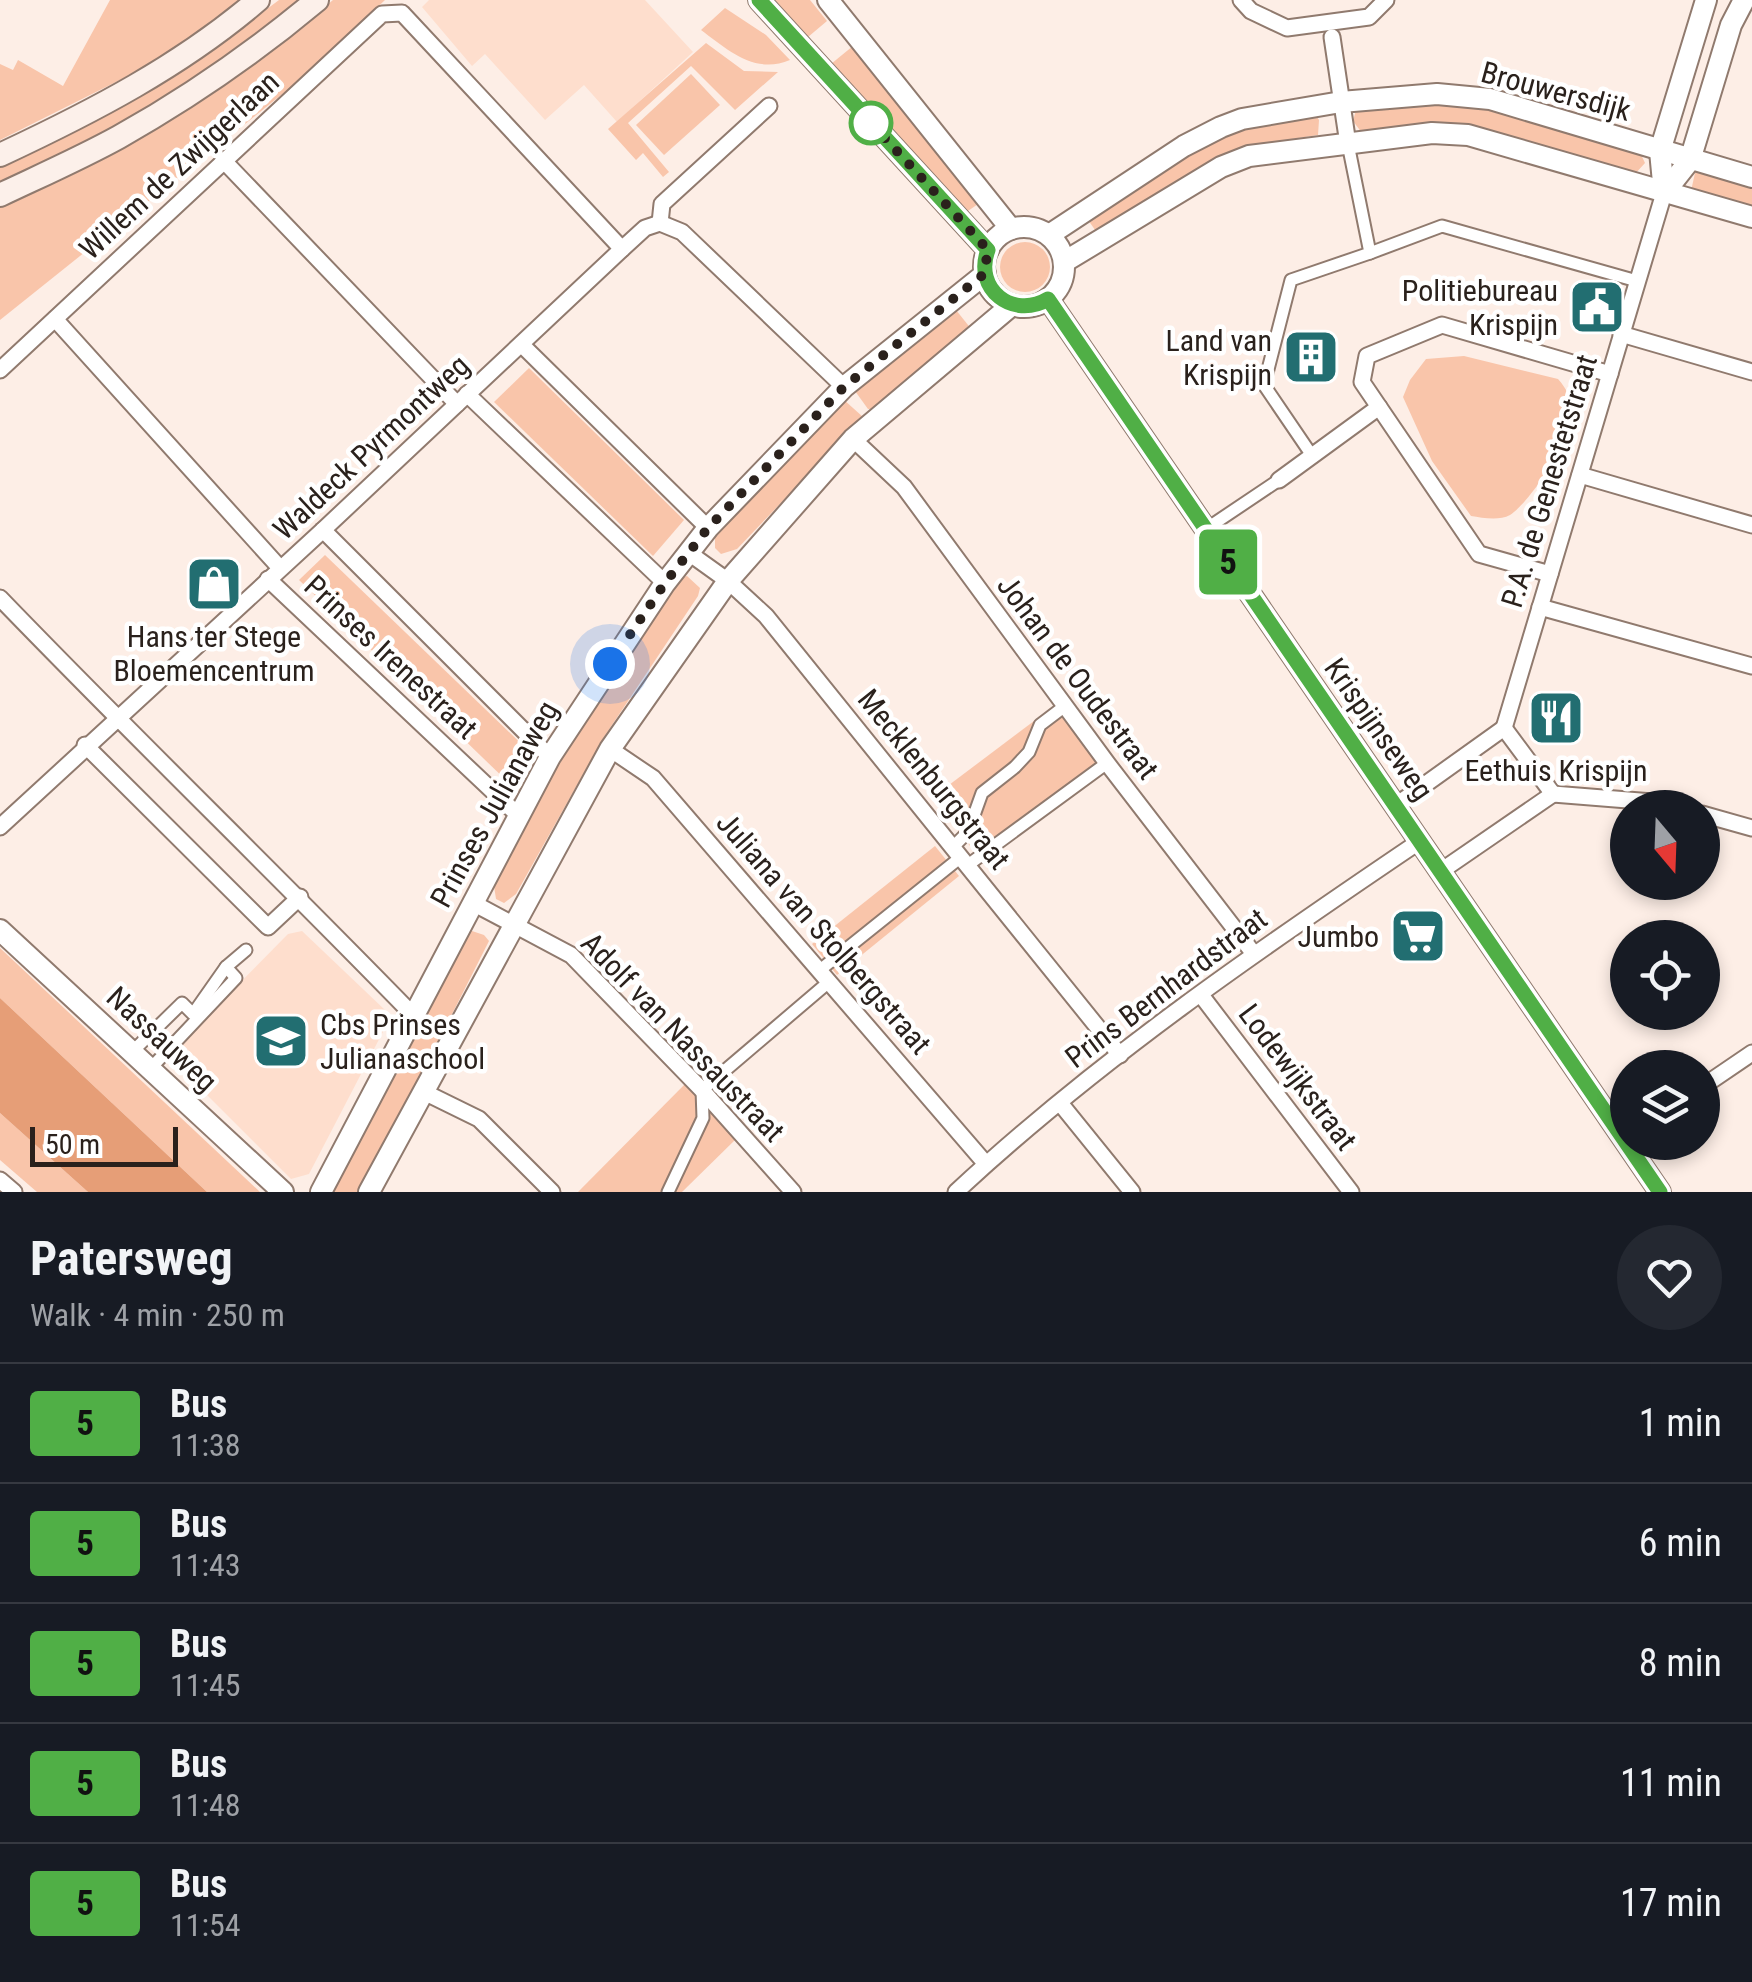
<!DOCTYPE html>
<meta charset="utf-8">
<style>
:root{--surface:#171b24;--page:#242831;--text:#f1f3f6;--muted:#9ea1a6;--line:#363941}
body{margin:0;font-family:"Roboto Condensed",sans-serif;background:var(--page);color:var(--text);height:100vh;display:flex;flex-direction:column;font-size:38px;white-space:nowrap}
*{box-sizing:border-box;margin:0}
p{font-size:32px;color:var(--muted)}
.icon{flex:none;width:55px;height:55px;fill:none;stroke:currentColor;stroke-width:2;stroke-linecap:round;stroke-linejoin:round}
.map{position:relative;height:1192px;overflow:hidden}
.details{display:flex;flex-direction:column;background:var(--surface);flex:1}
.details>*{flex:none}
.badge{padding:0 20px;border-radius:8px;font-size:35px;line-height:65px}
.needle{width:65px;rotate:161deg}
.buttons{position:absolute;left:1610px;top:790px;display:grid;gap:20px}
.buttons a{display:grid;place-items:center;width:110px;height:110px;border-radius:50%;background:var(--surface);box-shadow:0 5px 15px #0003;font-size:50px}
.scale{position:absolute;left:30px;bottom:25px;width:148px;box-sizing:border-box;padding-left:10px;border:5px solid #2a211c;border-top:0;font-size:28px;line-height:35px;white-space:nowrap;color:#2a211c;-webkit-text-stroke:8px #fff;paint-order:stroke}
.you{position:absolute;width:50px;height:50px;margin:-25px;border:8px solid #fff;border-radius:50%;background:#1a73e8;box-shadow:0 0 0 15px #1a73e833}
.map>.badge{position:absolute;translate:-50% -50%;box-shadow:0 0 0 5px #fff}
.round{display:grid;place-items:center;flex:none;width:105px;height:105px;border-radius:52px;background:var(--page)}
.summary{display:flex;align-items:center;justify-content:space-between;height:170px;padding:0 30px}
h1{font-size:48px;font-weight:700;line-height:75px}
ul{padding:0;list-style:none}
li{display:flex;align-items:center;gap:30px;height:120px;padding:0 30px;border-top:2px solid var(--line)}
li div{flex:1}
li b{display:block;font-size:38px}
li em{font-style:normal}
li .badge{min-width:110px;font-weight:700;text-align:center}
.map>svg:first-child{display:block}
.built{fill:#fedecd}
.green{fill:#f9c5aa}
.water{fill:#e69e77}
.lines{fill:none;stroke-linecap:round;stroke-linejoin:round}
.pedestrian-casing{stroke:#907a6e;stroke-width:15}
.minor-casing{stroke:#907a6e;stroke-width:19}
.tertiary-casing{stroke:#907a6e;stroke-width:24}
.secondary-casing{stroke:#907a6e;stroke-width:26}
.pedestrian{stroke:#fff;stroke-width:11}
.minor{stroke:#fff;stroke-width:15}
.tertiary{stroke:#fff;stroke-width:20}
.secondary{stroke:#fcf0ea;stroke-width:22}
.line-casing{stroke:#fff;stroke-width:22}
.line{stroke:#50af46;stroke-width:15}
.walk{stroke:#2a211c;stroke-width:10;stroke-dasharray:0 18}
.stop-dot{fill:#fff;stroke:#50af46;stroke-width:5}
.labels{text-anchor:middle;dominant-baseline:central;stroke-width:9;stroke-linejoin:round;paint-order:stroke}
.street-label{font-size:30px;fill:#2a211c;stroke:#fff}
.poi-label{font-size:30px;fill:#2a211c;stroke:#fff;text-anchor:end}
</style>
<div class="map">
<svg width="1752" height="1192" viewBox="0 0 1752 1192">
<rect width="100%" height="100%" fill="#fdeee6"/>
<g class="built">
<path d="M 429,0 L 645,0 L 693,52 L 617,122 L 584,85 L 545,120 L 485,54 L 472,66 L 422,7 Z"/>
<path d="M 302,931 L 385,1010 L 386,1026 L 309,1174 L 291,1179 L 168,1056 L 288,934 Z"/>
</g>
<g class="green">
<path d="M 110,0 L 245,0 L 142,69 L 0,140 L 0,64 L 13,70 L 18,60 L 63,86 Z"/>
<path d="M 279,0 L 306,0 L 236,53 L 134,118 L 0,184 L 0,166 L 227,39 Z"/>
<path d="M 333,0 L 385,0 L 300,80 L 0,320 L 0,204 L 183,110 L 283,42 Z"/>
<path d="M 772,0 L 810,0 L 827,21 L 808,37 Z"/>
<path d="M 725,8 L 766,35 L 790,60 C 755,75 728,50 701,30 Z"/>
<path d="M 706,43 L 744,71 L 778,72 L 735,110 L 691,66 L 628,123 L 669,172 L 663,177 L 643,153 L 636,160 L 608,129 Z"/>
<path d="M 853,46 L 981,202 L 965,213 L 831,64 Z"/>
<path d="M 691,74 L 720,105 L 664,155 L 636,125 Z"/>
<path d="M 1374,103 L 1489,103 L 1638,148 L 1645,163 L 1634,175 L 1627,175 L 1487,131 L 1362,133 L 1353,121 L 1356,110 Z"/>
<path d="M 1315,114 L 1319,120 L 1318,135 L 1248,146 L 1098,234 L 1088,220 L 1165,165 L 1244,123 Z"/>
<path d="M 1701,169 L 1752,181 L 1752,209 L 1691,191 L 1695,173 Z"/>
<circle cx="1025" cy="267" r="25"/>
<path d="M 952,305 L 972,330 L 874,409 L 868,409 L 855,391 Z"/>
<path d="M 1464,356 L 1558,379 C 1567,389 1573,401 1573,415 C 1572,439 1530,502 1510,515 C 1499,521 1483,518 1471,516 L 1432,461 L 1403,397 L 1410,380 L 1426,359 Z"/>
<path d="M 529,368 L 684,520 L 653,556 L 494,402 Z"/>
<path d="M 843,399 L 863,417 L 737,549 L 721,554 L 715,548 L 715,532 Z"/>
<path d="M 325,555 L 534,756 L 513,787 L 299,580 Z"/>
<path d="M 687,576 L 700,588 L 698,596 L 604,737 L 516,894 L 504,903 L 496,899 L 494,886 L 580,723 L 679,578 Z"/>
<path d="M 1054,706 L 1097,764 L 976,854 L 933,797 Z"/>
<path d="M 935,846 L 959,876 L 837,975 L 812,944 Z"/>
<path d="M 469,930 L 484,935 L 489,941 L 362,1192 L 331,1192 Z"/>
<path d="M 0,948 L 260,1192 L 207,1192 L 0,998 Z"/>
<path d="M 687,1082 L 738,1137 L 682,1192 L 578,1192 Z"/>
<path d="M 0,1113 L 88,1192 L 37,1192 L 0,1160 Z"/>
</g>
<path class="water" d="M 0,998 L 207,1192 L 88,1192 L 0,1113 Z"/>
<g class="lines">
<g class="pedestrian-casing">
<g id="pedestrian">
<path d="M 1370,253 L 1442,226 L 1637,281"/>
<path d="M 1313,457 L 1264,385 L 1291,280 L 1370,253 L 1348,144"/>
<path d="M 1206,529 L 1279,480"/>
<path d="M 953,847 L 968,832 L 982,793 L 1015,767 L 1029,752 L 1040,725 L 1065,706"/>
<path d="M 968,865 L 1107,763"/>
<path d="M 820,970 L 961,857"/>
<path d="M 132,1052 L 182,1003 L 193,1014 L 226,967"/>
<path d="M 150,1069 L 236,978 L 226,967 L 246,950"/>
<path d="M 668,1192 L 703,1118 L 702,1090 L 830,981"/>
</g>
</g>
<g class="minor-casing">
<g id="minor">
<path d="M 1241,0 L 1251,11 L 1287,28 L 1369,17 L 1386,0"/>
<path d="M 1332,37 L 1348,144"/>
<path d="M 223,160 L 457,404"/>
<path d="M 660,223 L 682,232 L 844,387"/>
<path d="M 660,223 L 662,204 L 769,106"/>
<path d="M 55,319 L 280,568"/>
<path d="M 1621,334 L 1752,372"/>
<path d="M 522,345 L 708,528"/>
<path d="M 0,370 L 382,14 L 402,13 L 622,249"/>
<path d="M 467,394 L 665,583"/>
<path d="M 853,439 L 904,487 L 1107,763 L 1254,954"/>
<path d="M 1580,475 L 1752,525"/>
<path d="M 1279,480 L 1379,407"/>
<path d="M 323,530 L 550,757"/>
<path d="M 689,553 L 728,581 L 766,616 L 1120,1055"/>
<path d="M 1550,574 L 1479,554 L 1362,382 L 1367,356 L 1442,325 L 1610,374"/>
<path d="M 268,579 L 519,816"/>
<path d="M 0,598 C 136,739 277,875 413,1015"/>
<path d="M 1540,607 L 1752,666"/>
<path d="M 1504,728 L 1664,193"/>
<path d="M 1504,728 L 1553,794"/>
<path d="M 85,745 L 268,927 L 300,897"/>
<path d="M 610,749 L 653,778 L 986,1164"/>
<path d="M 1553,794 L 1665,803 L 1682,808"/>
<path d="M 1395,806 L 1504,728"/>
<path d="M 1702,814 L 1752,828"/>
<path d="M 0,827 L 323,530 L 622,249 L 645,228 L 660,223"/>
<path d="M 1441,871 L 1553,794"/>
<path d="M 473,903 L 571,955 L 702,1090 L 793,1192"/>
<path d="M 1201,995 L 1351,1192"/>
<path d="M 1702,1087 L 1752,1053"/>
<path d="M 424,1092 L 479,1119 L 552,1192"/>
<path d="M 1060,1103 L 1132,1192"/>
<path d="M 0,1180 L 14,1192"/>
<path d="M 956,1192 C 1098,1060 1260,949 1420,841"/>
</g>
</g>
<g class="tertiary-casing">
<g id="tertiary">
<path d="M 759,0 L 988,250"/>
<path d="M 828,0 L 1011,229"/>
<path d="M 1664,193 L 1690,160 L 1731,25 L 1744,0"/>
<path d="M 1664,193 L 1660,151 L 1706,0"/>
<circle cx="1024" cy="267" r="40"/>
<path d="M 1049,235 L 1184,146 L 1221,127 L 1242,119 L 1341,102 L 1437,94 L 1490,99 L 1752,177"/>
<path d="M 1064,262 L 1221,167 L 1249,156 L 1432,133 L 1468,135 L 1752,217"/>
<path d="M 1048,299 L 1660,1192"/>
<path d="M 0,930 L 283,1192"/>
<path d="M 321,1192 L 550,757 L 665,583 L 708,528 L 844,387 L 985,274"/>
<path d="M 369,1192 L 610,749 L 728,581 L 853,439 L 1012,305"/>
</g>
</g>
<g class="secondary-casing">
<g id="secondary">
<path d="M 0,155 C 92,112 181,66 258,0"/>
<path d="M 0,195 C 40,176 81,158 119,137 C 190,97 255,52 317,0"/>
</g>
</g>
<use href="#pedestrian" class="pedestrian"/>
<use href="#minor" class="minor"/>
<use href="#tertiary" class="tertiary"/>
<use href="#secondary" class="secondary"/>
</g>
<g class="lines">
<g class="line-casing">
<path id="line" d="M 759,0 L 988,250 C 973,289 1013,320 1048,299 L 1660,1192"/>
</g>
<use href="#line" class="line"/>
<path class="walk" d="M 610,664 L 665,583 L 708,528 L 844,387 L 984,274 L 988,250 L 871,123"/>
</g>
<defs>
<g id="civic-square" transform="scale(2.875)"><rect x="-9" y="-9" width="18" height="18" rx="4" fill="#226e71" stroke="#fff"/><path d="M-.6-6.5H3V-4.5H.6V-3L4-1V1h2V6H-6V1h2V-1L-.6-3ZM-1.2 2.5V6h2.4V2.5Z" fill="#fff"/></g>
<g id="building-square" transform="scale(2.875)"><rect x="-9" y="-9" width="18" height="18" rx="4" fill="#226e71" stroke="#fff"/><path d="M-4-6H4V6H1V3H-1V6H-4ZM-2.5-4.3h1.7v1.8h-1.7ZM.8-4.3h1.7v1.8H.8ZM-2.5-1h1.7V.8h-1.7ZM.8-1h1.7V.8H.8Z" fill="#fff"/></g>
<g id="shop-square" transform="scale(2.875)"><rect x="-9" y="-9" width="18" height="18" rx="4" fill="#226e71" stroke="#fff"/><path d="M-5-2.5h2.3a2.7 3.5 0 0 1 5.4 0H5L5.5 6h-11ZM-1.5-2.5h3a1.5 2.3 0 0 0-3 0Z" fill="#fff"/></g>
<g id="restaurant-square" transform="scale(2.875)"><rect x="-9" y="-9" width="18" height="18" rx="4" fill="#226e71" stroke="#fff"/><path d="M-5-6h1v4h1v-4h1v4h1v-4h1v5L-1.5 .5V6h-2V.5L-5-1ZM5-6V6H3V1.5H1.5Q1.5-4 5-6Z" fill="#fff"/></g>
<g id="supermarket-square" transform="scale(2.875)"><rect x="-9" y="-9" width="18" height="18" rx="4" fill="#226e71" stroke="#fff"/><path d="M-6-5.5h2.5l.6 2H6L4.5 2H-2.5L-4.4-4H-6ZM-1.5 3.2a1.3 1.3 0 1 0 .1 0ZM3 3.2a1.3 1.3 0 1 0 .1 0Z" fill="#fff"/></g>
<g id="school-square" transform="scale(2.875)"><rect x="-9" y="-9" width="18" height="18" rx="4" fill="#226e71" stroke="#fff"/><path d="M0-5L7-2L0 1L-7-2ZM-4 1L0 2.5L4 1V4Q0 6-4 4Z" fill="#fff"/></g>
</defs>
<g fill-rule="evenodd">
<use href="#civic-square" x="1597" y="307"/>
<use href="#building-square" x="1311" y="357"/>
<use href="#shop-square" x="214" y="584"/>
<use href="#restaurant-square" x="1556" y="718"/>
<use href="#supermarket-square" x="1418" y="936"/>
<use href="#school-square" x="281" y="1041"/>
</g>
<circle class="stop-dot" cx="871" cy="123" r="20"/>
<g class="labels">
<g class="street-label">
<text transform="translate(1556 91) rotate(15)">Brouwersdijk</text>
<text transform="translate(179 165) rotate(-43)">Willem de Zwijgerlaan</text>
<text transform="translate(371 447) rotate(-43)">Waldeck Pyrmontweg</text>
<text transform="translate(1549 481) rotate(-73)">P.A. de Genestetstraat</text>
<text transform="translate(391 657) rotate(43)">Prinses Irenestraat</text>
<text transform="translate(1078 677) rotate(53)">Johan de Oudestraat</text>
<text transform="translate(1379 729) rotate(55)">Krispijnseweg</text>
<text transform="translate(934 779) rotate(51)">Mecklenburgstraat</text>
<text transform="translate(494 804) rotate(-61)">Prinses Julianaweg</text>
<text transform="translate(824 933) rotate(49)">Juliana van Stolbergstraat</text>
<text transform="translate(1166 988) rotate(-37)">Prins Bernhardstraat</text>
<text transform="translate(683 1037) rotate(46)">Adolf van Nassaustraat</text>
<text transform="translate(162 1039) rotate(43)">Nassauweg</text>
<text transform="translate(1298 1077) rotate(53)">Lodewijkstraat</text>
</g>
<g class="poi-label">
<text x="1558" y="290">Politiebureau<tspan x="1558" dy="34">Krispijn</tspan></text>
<text x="1272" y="340">Land van<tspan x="1272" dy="34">Krispijn</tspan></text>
<text x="214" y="636" text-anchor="middle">Hans ter Stege<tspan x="214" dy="34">Bloemencentrum</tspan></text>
<text x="1556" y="770" text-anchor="middle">Eethuis Krispijn</text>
<text x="1379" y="936">Jumbo</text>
<text x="320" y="1024" text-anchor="start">Cbs Prinses<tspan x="320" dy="34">Julianaschool</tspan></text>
</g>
</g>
</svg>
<div class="buttons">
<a><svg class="needle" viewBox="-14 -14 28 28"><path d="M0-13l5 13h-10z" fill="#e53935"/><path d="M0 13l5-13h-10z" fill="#9ea1a6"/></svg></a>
<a><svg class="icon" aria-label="locate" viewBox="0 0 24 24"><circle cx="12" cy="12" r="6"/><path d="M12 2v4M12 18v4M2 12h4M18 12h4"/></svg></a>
<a><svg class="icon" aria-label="layers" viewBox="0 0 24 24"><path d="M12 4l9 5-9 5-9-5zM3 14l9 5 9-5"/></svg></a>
</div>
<div class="scale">50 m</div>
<div class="you" style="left:610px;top:664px"></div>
<b class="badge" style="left:1228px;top:562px;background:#50af46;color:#111">5</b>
</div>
<section class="details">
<div class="summary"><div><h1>Patersweg</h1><p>Walk · 4 min · 250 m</p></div><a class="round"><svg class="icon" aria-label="heart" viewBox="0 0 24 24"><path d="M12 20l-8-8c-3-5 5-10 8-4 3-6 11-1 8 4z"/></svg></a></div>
<ul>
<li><span class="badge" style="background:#50af46;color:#111">5</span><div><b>Bus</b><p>11:38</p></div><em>1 min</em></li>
<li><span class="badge" style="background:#50af46;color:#111">5</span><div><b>Bus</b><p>11:43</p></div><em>6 min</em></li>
<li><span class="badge" style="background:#50af46;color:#111">5</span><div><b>Bus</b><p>11:45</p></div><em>8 min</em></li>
<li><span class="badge" style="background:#50af46;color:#111">5</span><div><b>Bus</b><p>11:48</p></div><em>11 min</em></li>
<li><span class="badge" style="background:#50af46;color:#111">5</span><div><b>Bus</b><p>11:54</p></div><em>17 min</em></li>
</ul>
</section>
